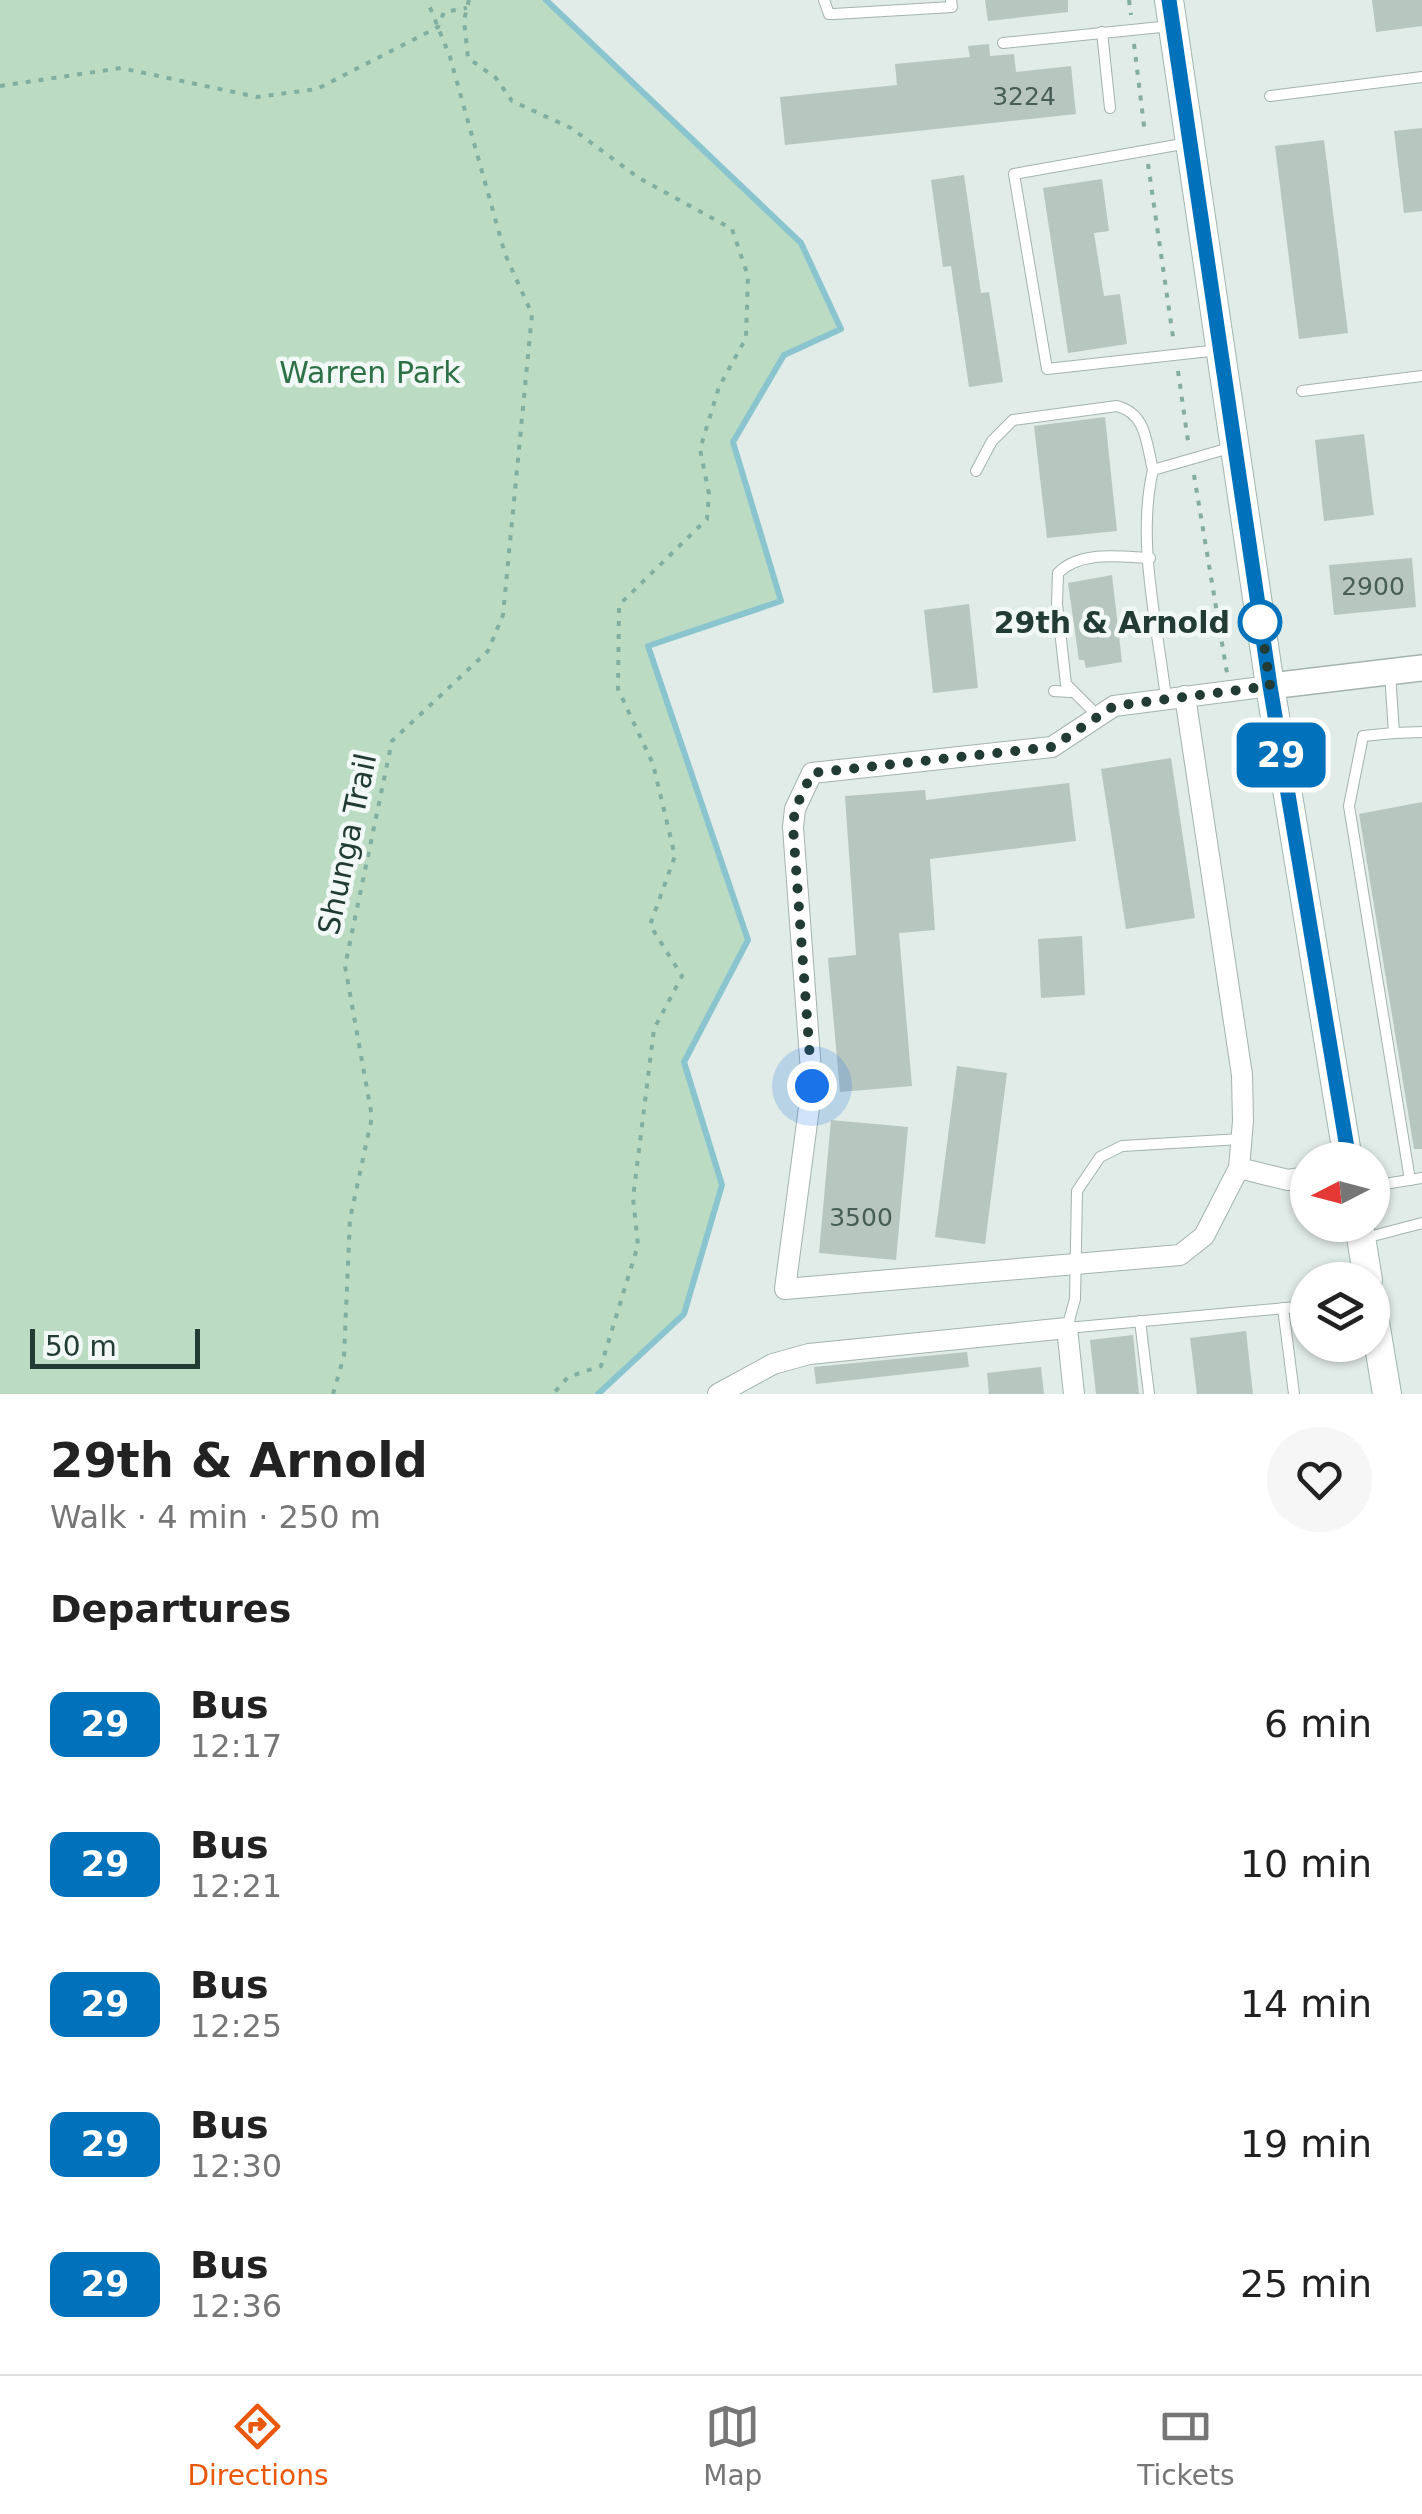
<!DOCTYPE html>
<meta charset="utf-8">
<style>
:root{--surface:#fff;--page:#f6f6f6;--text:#222;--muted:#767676;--line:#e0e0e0;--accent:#ea580c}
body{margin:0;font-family:"DejaVu Sans",sans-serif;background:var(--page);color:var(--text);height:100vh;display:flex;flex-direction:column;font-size:38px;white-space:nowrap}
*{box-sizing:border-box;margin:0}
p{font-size:32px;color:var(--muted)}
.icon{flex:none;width:55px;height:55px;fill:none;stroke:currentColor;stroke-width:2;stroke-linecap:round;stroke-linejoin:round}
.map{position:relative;height:1394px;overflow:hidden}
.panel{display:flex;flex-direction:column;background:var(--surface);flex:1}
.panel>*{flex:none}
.badge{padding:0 20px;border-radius:15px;font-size:35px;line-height:65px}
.needle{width:65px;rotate:264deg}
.controls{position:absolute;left:1290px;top:1142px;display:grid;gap:20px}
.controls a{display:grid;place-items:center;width:100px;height:100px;border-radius:50%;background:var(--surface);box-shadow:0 2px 8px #0004;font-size:50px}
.scale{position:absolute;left:30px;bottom:25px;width:170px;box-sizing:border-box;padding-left:10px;border:5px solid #223b34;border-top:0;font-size:28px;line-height:35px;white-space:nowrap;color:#223b34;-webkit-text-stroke:8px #f1f8f5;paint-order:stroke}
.you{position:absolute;width:50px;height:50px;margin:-25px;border:8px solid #fff;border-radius:50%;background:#1a73e8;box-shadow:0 0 0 15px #1a73e833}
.map>.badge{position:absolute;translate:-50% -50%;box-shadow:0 0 0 5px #fff}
h2{padding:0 50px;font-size:38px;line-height:90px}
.round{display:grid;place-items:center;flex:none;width:105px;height:105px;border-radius:52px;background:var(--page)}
.overview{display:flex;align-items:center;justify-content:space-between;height:170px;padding:0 50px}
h1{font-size:48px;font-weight:700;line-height:75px}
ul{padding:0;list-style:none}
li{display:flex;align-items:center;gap:30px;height:140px;padding:0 50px}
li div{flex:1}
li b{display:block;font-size:38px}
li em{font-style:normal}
li .badge{min-width:110px;font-weight:700;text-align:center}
.tabs{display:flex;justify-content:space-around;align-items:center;height:140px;border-top:2px solid var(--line);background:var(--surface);font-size:28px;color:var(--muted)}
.tabs a{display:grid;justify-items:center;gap:5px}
.tabs .on{color:var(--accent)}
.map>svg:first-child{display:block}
.green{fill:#bbdcc3}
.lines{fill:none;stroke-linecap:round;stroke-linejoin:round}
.stream{stroke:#8ac5cf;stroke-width:6}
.building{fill:#b7c6bf}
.service-casing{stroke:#a4b3ae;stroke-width:12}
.minor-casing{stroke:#a4b3ae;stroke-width:22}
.tertiary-casing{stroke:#a4b3ae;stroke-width:28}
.secondary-casing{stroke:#a0b7ae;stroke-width:30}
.path{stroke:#82aea0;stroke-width:4;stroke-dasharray:5 8;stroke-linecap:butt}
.service{stroke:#fff;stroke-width:10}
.minor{stroke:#fff;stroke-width:20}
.tertiary{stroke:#fff;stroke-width:25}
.secondary{stroke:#fff;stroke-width:28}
.line-casing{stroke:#fff;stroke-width:22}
.line{stroke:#0072bc;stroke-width:15}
.walk{stroke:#223b34;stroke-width:10;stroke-dasharray:0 18}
.stop-dot{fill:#fff;stroke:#0072bc;stroke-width:5}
.labels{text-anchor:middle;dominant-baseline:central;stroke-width:9;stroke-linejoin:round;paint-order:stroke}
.number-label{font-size:25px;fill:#475e57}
.park-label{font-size:30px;fill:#2d7146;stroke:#f1f8f5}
.stop-label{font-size:30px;font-weight:bold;fill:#223b34;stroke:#f1f8f5;text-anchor:end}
.street-label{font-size:30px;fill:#223b34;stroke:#f1f8f5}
</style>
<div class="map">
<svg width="1422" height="1394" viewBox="0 0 1422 1394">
<rect width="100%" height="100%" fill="#e1ebe7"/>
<path class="green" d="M 0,0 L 546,0 L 801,243 L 841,329 L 784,355 L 733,442 L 781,601 L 649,646 L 748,940 L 684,1062 L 722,1185 L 684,1314 L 598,1394 L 0,1394 Z"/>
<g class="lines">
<path class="stream" d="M 546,0 L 801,243 L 841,329 L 784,355 L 733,442 L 781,601 L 648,646 L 748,940 L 684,1062 L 722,1185 L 684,1314 L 598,1394"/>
</g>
<g class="building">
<path d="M 985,0 L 1068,0 L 1068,12 L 988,21 Z"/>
<path d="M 1372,0 L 1422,0 L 1422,26 L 1376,32 Z"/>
<path d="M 989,44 L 990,56 L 1014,54 L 1016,72 L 1071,66 L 1076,114 L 785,145 L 780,97 L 897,85 L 895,64 L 970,57 L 968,46 Z"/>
<path d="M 1422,128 L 1422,211 L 1404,213 L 1394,131 Z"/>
<path d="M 1324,140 L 1348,333 L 1299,339 L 1275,146 Z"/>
<path d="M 964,175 L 981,293 L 989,292 L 1003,382 L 969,387 L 951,266 L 943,267 L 931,180 Z"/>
<path d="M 1102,179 L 1109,231 L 1094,233 L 1104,296 L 1120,294 L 1127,344 L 1068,353 L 1043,188 Z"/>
<path d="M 1105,417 L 1117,531 L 1047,538 L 1034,426 Z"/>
<path d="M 1364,434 L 1374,515 L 1324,521 L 1315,440 Z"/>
<path d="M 1412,558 L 1416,607 L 1334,615 L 1329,565 Z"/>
<path d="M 1112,575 L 1122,662 L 1086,668 L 1084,660 L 1079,660 L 1068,583 Z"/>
<path d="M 969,604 L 978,688 L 933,693 L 924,610 Z"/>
<path d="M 1171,758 L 1195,918 L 1126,929 L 1101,769 Z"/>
<path d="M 1069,783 L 1076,841 L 930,859 L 935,930 L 899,933 L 912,1086 L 840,1092 L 828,958 L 856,955 L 845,796 L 925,790 L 926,800 Z"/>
<path d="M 1422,802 L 1422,1149 L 1414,1149 L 1359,814 Z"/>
<path d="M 1082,936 L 1085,995 L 1041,998 L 1038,939 Z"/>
<path d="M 957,1066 L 1007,1073 L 985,1244 L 935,1237 Z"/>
<path d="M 831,1120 L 908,1127 L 896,1260 L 819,1253 Z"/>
<path d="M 1246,1331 L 1253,1394 L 1197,1394 L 1190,1338 Z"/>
<path d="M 1133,1335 L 1139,1394 L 1096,1394 L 1090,1340 Z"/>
<path d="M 967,1352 L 969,1367 L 816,1384 L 814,1367 Z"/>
<path d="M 1041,1367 L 1044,1394 L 989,1394 L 987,1373 Z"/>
</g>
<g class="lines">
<g class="service-casing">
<g id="service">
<path d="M 824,0 L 829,14 L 834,14 L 952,7 L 951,0"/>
<path d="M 1102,32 L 1110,108"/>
<path d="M 1003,43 L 1171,26"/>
<path d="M 1270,96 L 1422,77"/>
<path d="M 1188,143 L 1014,174 L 1047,369 L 1219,350"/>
<path d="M 1302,391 L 1422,376"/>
<path d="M 976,471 L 992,441 L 1013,420 L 1117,406 C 1147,414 1146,443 1153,470"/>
<path d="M 1390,673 L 1394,733 L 1422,732"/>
<path d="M 1054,691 L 1070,692"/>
<path d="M 1166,699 C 1158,627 1136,542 1153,470 L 1233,447"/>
<path d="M 1098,716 L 1066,684 L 1057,604 L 1058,573 C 1080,550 1121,557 1150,558"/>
<path d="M 1394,733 L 1363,736 L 1349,806 L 1410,1180"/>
<path d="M 1241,1139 L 1122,1146 L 1100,1157 L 1077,1191 L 1075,1299 L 1067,1328 L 1308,1306"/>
<path d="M 1372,1186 L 1422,1178"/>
<path d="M 1365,1238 L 1422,1223"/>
<path d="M 1283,1308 L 1294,1394"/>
<path d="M 1140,1321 L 1149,1394"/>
</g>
</g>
<g class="minor-casing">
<g id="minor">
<path d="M 1185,696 L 1242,1075 L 1243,1121 L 1239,1168 L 1204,1236 L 1180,1255 L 785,1289 L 812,1085 L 793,827 L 795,809 L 812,773 L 1052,747 L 1114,706 L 1270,686"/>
<path d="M 1239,1168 L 1288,1180 L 1308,1177"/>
<path d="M 718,1394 L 773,1364 L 809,1354 L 1067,1328 L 1074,1394"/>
</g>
</g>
<g class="tertiary-casing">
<path id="tertiary" d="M 1270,686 L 1422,668"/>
</g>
<g class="secondary-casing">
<g id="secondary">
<path d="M 1169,0 L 1270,686 L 1348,1160"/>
<path d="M 1359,1225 L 1368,1280"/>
<path d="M 1372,1304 L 1387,1394"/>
</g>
</g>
<g class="path">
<path d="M 469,0 L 464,20 L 468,58 L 496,78 L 512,101 L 571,128 L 639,178 L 732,229 L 748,276 L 746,338 L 719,387 L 700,449 L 709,494 L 707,519 L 619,605 L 618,689 L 653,764 L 675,856 L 650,925 L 682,976 L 654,1029 L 633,1198 L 638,1245 L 601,1366 L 568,1377 L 553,1394"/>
<path d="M 1129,0 L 1131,15"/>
<path d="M 1134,44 L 1145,134"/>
<path d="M 0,86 L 121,68 L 257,97 L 317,89 L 438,27 L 444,12 L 467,8"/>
<path d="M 1148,164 L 1173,337"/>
<path d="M 1178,371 L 1188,441"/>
<path d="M 1194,475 L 1227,673"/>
<path d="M 333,1394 L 344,1356 L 350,1219 L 372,1117 L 345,966 L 392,741 L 488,651 L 503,615 L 532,314 L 505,254 L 450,57 L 427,0"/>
</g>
<use href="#service" class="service"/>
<use href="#minor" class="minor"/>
<use href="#tertiary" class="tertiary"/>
<use href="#secondary" class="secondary"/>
</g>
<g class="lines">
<g class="line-casing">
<path id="line" d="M 1169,0 L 1270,686 L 1349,1160"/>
</g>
<use href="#line" class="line"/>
<path class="walk" d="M 812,1086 L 793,827 L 795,809 L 812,773 L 1052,747 L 1114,706 L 1270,686 L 1260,617 L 1260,622"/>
</g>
<circle class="stop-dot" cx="1260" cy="622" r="20"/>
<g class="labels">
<g class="number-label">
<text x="1024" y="96">3224</text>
<text x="1373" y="586">2900</text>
<text x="861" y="1217">3500</text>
</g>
<g class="park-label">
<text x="370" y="372">Warren Park</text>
</g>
<g class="stop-label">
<text x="1230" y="622">29th &amp; Arnold</text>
</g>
<g class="street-label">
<text transform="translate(347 844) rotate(-78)">Shunga Trail</text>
</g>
</g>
</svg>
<div class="controls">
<a><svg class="needle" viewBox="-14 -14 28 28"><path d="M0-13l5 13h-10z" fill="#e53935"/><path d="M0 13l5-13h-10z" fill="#767676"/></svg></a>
<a><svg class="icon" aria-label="layers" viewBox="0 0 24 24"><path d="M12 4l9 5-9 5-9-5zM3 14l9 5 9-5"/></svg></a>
</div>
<div class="scale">50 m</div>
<div class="you" style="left:812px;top:1086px"></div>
<b class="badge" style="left:1281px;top:755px;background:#0072bc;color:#fff">29</b>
</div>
<section class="panel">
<div class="overview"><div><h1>29th &amp; Arnold</h1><p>Walk · 4 min · 250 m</p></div><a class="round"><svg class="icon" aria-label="heart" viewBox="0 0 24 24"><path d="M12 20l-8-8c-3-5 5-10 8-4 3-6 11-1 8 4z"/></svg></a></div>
<h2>Departures</h2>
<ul>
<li><span class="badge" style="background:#0072bc;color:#fff">29</span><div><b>Bus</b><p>12:17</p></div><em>6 min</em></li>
<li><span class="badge" style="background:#0072bc;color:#fff">29</span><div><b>Bus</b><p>12:21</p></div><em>10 min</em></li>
<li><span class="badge" style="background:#0072bc;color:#fff">29</span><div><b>Bus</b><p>12:25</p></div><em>14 min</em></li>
<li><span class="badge" style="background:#0072bc;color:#fff">29</span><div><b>Bus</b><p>12:30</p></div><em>19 min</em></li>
<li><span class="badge" style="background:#0072bc;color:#fff">29</span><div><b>Bus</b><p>12:36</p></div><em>25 min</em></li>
</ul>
</section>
<nav class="tabs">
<a class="on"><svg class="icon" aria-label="directions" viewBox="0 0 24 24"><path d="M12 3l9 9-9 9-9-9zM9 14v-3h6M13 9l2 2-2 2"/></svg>Directions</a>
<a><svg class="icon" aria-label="map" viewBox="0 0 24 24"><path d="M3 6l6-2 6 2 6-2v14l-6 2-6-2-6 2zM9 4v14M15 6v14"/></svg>Map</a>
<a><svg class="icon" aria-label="tickets" viewBox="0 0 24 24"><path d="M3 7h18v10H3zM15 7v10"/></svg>Tickets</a>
</nav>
